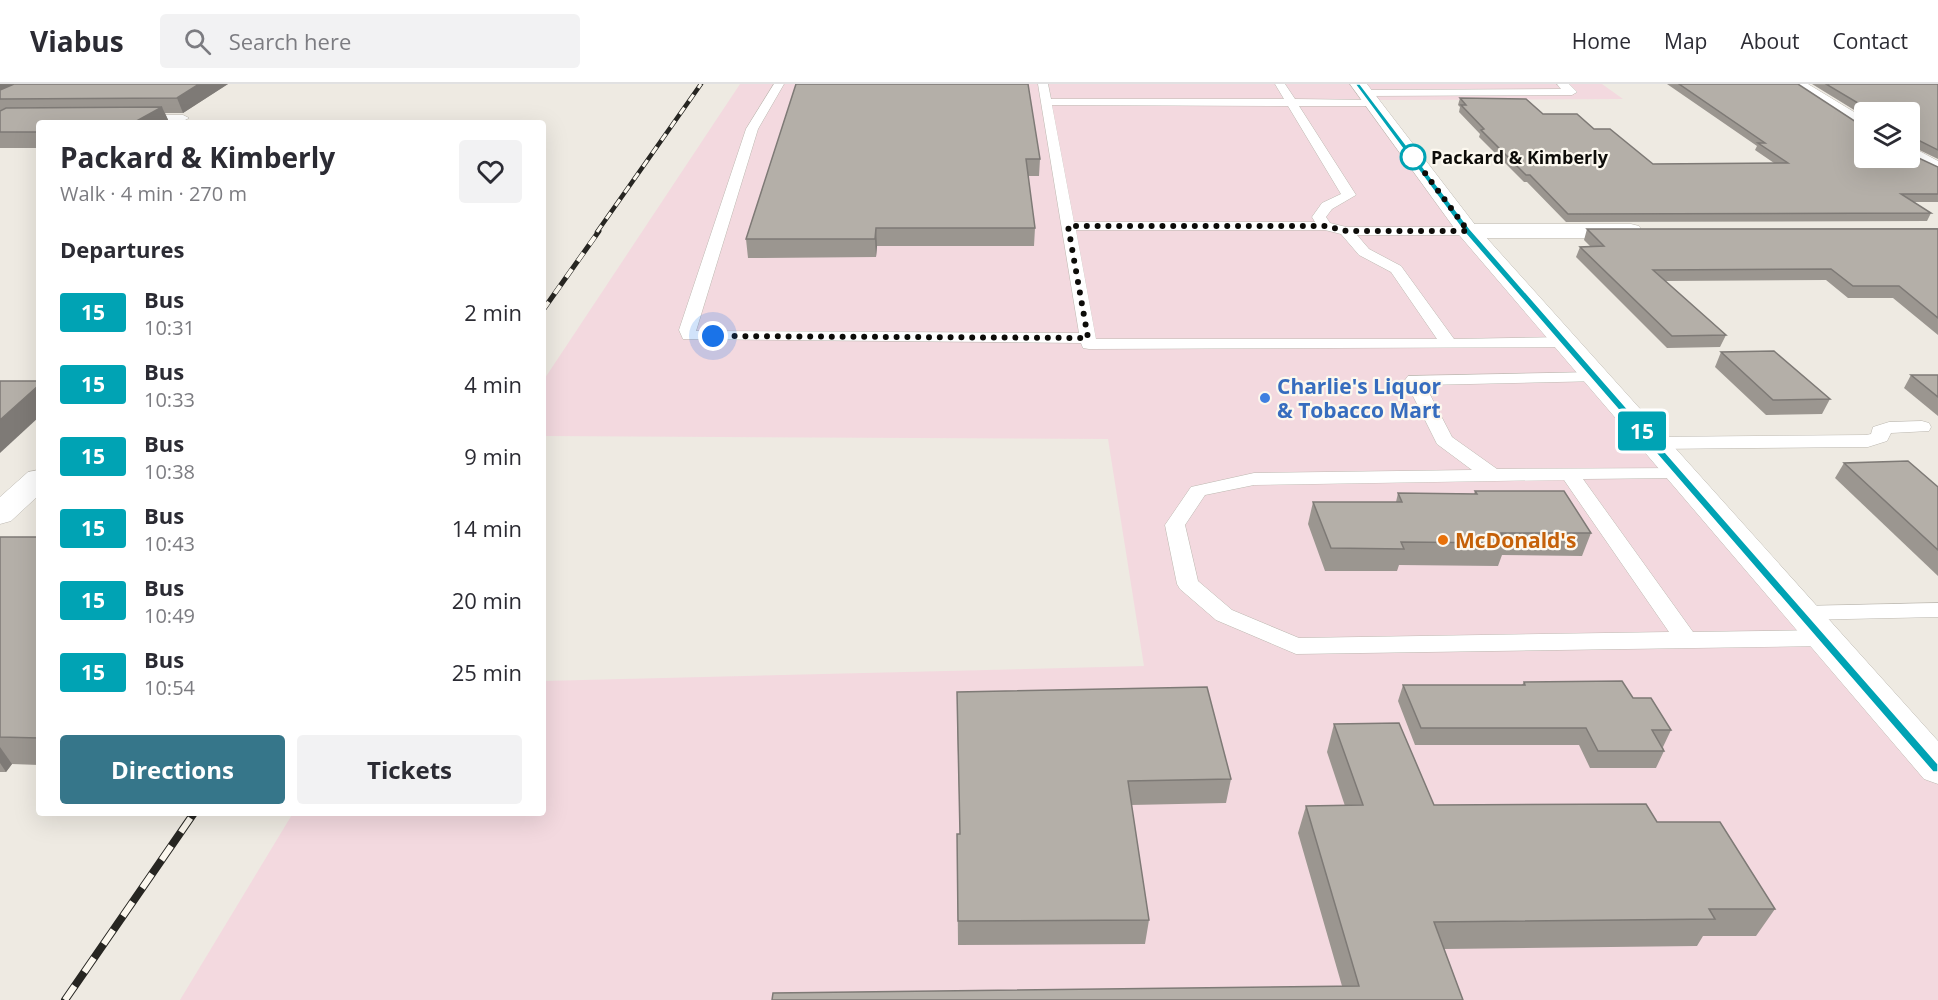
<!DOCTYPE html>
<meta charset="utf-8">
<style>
:root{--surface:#fff;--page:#f2f2f3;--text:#2b2b33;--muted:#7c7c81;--line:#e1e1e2;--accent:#36768a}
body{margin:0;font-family:"Open Sans",sans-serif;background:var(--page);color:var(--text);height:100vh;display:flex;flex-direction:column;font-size:22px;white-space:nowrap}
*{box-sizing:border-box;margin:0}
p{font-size:20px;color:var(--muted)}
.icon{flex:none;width:33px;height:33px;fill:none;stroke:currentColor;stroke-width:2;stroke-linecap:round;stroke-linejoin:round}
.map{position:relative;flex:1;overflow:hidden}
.drawer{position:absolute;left:36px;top:36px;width:510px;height:696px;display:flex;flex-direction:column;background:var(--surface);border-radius:6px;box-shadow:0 6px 24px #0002}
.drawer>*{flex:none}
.badge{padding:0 12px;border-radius:4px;font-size:21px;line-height:39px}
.tools{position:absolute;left:1854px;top:18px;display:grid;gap:12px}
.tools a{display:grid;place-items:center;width:66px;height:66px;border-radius:6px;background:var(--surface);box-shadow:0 6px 24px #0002;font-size:30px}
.you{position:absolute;width:30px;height:30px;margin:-15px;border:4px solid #fff;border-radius:50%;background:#1a73e8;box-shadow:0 0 0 9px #1a73e833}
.map>.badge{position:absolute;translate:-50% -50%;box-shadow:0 0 0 3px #fff}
h2{padding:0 24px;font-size:22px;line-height:54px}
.round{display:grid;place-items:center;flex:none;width:63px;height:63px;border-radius:6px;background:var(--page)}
.overview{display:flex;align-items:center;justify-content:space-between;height:102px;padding:0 24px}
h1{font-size:28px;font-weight:700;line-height:45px}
.action{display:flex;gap:12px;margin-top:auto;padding:12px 24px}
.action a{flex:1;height:69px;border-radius:6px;background:var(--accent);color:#fff;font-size:24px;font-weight:700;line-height:69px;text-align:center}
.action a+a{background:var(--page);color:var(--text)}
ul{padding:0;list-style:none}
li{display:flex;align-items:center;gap:18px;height:72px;padding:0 24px}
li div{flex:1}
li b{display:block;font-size:22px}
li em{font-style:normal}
li .badge{min-width:66px;font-weight:700;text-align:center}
header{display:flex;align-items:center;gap:36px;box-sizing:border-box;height:84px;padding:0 30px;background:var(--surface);border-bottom:2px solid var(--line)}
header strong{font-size:28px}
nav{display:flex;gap:33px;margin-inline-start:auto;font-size:21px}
.search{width:420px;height:54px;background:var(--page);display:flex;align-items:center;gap:15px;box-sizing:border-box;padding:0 21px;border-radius:6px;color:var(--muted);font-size:22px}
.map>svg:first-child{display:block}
.commercial{fill:#f3d9df}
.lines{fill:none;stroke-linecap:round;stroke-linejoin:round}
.service-casing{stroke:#bcb8b0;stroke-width:1}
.minor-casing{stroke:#bcb8b0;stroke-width:1}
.tertiary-casing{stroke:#bcb8b0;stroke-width:1}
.service{fill:#fff;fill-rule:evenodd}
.minor{fill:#fff;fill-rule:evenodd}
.tertiary{fill:#fff;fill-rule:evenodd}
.rail-far2-casing{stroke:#272622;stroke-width:4.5}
.rail-far1-casing{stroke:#272622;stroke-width:5}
.rail-casing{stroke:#272622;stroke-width:8}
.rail-far2{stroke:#fcf8ef;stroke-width:3;stroke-dasharray:8;stroke-linecap:butt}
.rail-far1{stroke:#fcf8ef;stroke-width:4;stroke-dasharray:10;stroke-linecap:butt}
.rail{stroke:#fcf8ef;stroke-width:6;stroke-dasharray:17;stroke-linecap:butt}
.wall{fill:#9b9690}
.shaded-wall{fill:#7e7a76}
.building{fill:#b4afa8;stroke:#7e7a76;stroke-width:1.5}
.line{fill:#00a3b4;stroke:#fff;stroke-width:1.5}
.walk{stroke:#0d0c09;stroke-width:6;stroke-dasharray:0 10.8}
.stop-dot{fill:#fff;stroke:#00a3b4;stroke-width:3}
.shop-dot{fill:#3f7fe0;stroke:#fcf8ef;stroke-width:2}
.food-dot{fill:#e8710a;stroke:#fcf8ef;stroke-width:2}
.labels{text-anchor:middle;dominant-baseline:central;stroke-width:4.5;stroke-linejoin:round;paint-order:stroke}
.far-stop-label{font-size:18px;font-weight:bold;fill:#0d0c09;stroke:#fcf8ef;text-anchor:start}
.shop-label{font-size:21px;font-weight:bold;fill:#366cbe;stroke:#fcf8ef;text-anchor:start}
.food-label{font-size:21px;font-weight:bold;fill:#c56008;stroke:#fcf8ef;text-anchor:start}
</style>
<header>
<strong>Viabus</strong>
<div class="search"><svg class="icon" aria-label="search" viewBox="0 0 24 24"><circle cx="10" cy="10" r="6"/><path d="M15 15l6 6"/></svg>Search here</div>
<nav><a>Home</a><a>Map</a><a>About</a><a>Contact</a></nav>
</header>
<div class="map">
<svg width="1938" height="916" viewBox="0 0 1938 916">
<rect width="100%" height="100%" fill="#eeeae2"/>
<path class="commercial" d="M 740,0 L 1602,0 L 1623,15 L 1371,16 L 1468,147 L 1938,684 L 1938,916 L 180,916 L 293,729 L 543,729 L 543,597 L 1144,582 L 1108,355 L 543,352 L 543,297 Z"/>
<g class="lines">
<g class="service-casing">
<g id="service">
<path d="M 774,0 L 784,0 L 758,45 L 696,247 L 1079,249 L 1038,0 L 1048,0 L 1051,15 L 1284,15 L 1275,0 L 1285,0 L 1295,15 L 1373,16 L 1379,19 L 1373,22 L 1299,22 L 1356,111 L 1332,125 L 1326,133 L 1330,139 L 1346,143 L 1468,143 L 1475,147 L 1468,151 L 1357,151 L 1369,165 L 1401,182 L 1454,255 L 1565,253 L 1573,258 L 1565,263 L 1089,265 L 1083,264 L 1081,259 L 683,255 L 679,246 L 746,45 ZM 1052,21 L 1288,22 L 1341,110 L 1322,119 L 1312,133 L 1315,138 L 1074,138 ZM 1076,146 L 1325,146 L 1341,150 L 1359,171 L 1391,188 L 1437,255 L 1096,255 Z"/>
<path d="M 1557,0 L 1569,0 L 1577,8 L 1572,11 L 1365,12 L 1359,9 L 1365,6 L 1561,5 Z"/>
<path d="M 139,31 L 183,31 L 189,34 L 183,37 L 135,36 L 135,32 Z"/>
<path d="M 1595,288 L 1601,289 L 1604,293 L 1601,297 L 1425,301 L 1452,353 L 1497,385 L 1685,384 L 1688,388 L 1685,392 L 1678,394 L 1583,395 L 1693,548 L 1824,546 L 1832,548 L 1836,554 L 1832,560 L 1824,562 L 1296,570 L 1216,536 L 1180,505 L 1177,500 L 1165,441 L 1191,403 L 1254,389 L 1472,386 L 1437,360 L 1405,296 L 1408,292 ZM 1564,396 L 1669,548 L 1299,554 L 1232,526 L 1198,497 L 1185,441 L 1205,411 L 1254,401 Z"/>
<path d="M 1922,337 L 1929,339 L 1931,343 L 1929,347 L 1891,349 L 1887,357 L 1868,363 L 1653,365 L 1646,363 L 1644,359 L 1646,355 L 1653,353 L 1866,351 L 1871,350 L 1873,343 L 1889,338 Z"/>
<path d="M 1938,519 L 1938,533 L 1802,536 L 1794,534 L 1791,529 L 1794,524 L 1802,522 Z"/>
</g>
</g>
<g class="minor-casing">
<g id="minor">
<path d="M 1788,0 L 1808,0 L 1864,34 L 1864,46 L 1857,45 Z"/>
<path d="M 1910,62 L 1938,77 L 1938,91 L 1905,74 L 1910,74 Z"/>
<path d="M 1468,140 L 1631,140 L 1639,142 L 1642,147 L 1639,152 L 1631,154 L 1468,154 L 1460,152 L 1457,147 L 1460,142 Z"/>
<path d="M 39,386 L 39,411 L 11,437 L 0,440 L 0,413 L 28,388 Z"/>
</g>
</g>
<g class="tertiary-casing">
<path id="tertiary" d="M 1350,0 L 1367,0 L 1476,142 L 1938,657 L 1938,700 L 1924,695 L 1460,152 Z"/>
</g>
<use href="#service" class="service"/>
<use href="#minor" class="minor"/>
<use href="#tertiary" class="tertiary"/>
<g class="rail-far2-casing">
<path id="rail-far2" d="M 597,148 L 701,0"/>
</g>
<g class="rail-far1-casing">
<path id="rail-far1" d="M 543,226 L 599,147"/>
</g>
<g class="rail-casing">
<path id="rail" d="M 65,916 L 194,729"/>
</g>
<use href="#rail-far2" class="rail-far2"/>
<use href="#rail-far1" class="rail-far1"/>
<use href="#rail" class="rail"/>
</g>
<g class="wall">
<path d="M 228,0 L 183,29 L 165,29 L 169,38 L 168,39 L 39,39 L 39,64 L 0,64 L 0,15 Z"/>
<path d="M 796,0 L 1040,75 L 1039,92 L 1028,92 L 1035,144 L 1034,162 L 877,162 L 876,173 L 748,174 L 746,155 Z"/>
<path d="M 1667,0 L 1798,0 L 1864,74 L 1938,83 L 1938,118 L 1913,118 L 1931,129 L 1927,137 L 1566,138 L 1527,98 L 1524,98 L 1479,53 L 1480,50 L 1459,28 L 1460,23 L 1458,21 L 1460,14 L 1543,30 L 1594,45 L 1653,80 L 1774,79 L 1755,66 L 1757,62 Z"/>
<path d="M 1812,0 L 1938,0 L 1938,75 L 1911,62 L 1910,68 L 1910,28 L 1864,28 L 1864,32 Z"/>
<path d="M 1938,144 L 1938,251 L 1893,214 L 1848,214 L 1826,196 L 1665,197 L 1726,251 L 1720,263 L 1667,264 L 1576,173 L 1580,163 L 1590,162 L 1584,156 L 1587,145 Z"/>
<path d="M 1721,268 L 1830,315 L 1822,330 L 1766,331 L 1715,283 Z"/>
<path d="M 1911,291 L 1938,291 L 1938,332 L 1904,304 Z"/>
<path d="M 1844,379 L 1938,403 L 1938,492 L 1835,394 Z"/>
<path d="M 1475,407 L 1591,449 L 1582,472 L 1502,471 L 1498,482 L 1399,481 L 1397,487 L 1325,487 L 1308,440 L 1313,418 L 1396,418 L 1398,409 L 1474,410 Z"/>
<path d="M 0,453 L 39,453 L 39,681 L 12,680 L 6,688 L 0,688 Z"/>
<path d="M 1524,598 L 1633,614 L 1671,646 L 1663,663 L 1664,667 L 1656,684 L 1590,684 L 1579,661 L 1415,661 L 1398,617 L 1403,601 L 1522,601 Z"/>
<path d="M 957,632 L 1231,695 L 1226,719 L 1131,721 L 1149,836 L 1145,860 L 958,861 L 957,750 L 960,750 Z"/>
<path d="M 1334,640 L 1434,721 L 1657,738 L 1775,825 L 1756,852 L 1703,852 L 1697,862 L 1444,865 L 1463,916 L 1342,902 L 1298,749 L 1306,722 L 1345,722 L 1327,668 Z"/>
</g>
<g class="shaded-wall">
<path d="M 0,0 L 16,0 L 0,8 Z"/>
<path d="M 199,0 L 228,0 L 183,29 L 177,14 Z"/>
<path d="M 162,23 L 169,38 L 168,39 L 133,39 Z"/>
<path d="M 876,144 L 877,162 L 876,173 L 875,155 Z"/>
<path d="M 39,301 L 39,333 L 0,369 L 0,336 Z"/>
<path d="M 0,663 L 12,680 L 6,688 L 0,679 Z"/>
</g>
<g class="building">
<path d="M 14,0 L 199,0 L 177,14 L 0,15 L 0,6 Z"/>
<path d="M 796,0 L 1028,0 L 1040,75 L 1026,75 L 1035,144 L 876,144 L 875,155 L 746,155 Z"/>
<path d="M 1679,0 L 1798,0 L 1859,40 L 1864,40 L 1864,74 L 1910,74 L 1910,70 L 1938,83 L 1938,110 L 1901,110 L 1931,129 L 1568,130 L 1530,91 L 1526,91 L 1481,46 L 1484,45 L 1461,21 L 1466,21 L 1460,14 L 1526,15 L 1543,30 L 1577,30 L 1594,45 L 1610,45 L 1653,80 L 1788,79 L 1758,59 L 1765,59 Z"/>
<path d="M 1826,0 L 1938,0 L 1938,66 L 1912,53 L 1911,65 L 1910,65 L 1910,28 L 1868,28 L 1868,25 Z"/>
<path d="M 162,23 L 133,39 L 39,39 L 39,48 L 0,48 L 0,27 L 6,24 Z"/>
<path d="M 1587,145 L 1938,145 L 1938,234 L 1899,202 L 1853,202 L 1831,185 L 1653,186 L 1726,251 L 1672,252 L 1580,163 L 1604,162 Z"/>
<path d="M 1774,267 L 1830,315 L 1773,316 L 1721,268 Z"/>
<path d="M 1911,291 L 1938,291 L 1938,313 Z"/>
<path d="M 0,297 L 39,297 L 39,301 L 0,336 Z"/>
<path d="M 1908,377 L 1938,403 L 1938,466 L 1844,379 Z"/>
<path d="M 1475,407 L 1564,407 L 1591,449 L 1501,449 L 1506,459 L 1401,458 L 1404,465 L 1331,464 L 1313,418 L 1402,418 L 1398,409 L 1477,410 Z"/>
<path d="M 0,453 L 39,453 L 39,654 L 0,653 Z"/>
<path d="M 1622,597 L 1633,614 L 1651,614 L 1671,646 L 1652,646 L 1664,667 L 1598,667 L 1586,644 L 1421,644 L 1403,601 L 1525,601 L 1524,598 Z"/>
<path d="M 1207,603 L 1231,695 L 1128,697 L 1149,836 L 958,837 L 957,750 L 960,750 L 957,608 Z"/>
<path d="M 1399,639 L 1434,721 L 1646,720 L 1657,738 L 1720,738 L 1775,825 L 1709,825 L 1715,835 L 1434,838 L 1463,916 L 772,916 L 773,909 L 1359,902 L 1306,722 L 1363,721 L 1334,640 Z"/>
</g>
<path class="line" d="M 1355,0 L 1360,0 L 1470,145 L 1938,680 L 1938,688 L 1933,688 L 1465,149 Z"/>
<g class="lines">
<path class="walk" d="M 713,252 L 1088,254 L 1068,142 L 1325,142 L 1346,147 L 1468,147 L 1413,73"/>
</g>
<circle class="stop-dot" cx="1413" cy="73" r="12"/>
<circle class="shop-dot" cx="1265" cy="314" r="6"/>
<circle class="food-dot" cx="1443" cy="456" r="6"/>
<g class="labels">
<g class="far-stop-label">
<text x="1431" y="73">Packard &amp; Kimberly</text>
</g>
<g class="shop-label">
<text x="1277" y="302">Charlie's Liquor<tspan x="1277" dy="24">&amp; Tobacco Mart</tspan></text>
</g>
<g class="food-label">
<text x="1455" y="456">McDonald's</text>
</g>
</g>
</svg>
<div class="tools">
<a><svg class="icon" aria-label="layers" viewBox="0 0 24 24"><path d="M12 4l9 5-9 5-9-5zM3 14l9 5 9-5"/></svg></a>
</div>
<div class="you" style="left:713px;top:252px"></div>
<b class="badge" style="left:1642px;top:347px;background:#00a3b4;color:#fff">15</b>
<section class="drawer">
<div class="overview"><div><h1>Packard &amp; Kimberly</h1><p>Walk · 4 min · 270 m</p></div><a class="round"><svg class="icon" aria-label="heart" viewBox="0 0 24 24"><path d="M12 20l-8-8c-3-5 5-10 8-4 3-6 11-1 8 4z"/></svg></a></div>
<h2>Departures</h2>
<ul>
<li><span class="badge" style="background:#00a3b4;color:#fff">15</span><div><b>Bus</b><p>10:31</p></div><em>2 min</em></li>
<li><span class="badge" style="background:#00a3b4;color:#fff">15</span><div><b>Bus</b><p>10:33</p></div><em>4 min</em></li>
<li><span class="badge" style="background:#00a3b4;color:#fff">15</span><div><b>Bus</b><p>10:38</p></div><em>9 min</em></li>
<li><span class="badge" style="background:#00a3b4;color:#fff">15</span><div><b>Bus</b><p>10:43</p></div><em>14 min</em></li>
<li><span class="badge" style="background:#00a3b4;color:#fff">15</span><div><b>Bus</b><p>10:49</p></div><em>20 min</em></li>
<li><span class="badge" style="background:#00a3b4;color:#fff">15</span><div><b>Bus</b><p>10:54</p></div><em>25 min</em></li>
</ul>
<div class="action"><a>Directions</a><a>Tickets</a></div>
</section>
</div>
